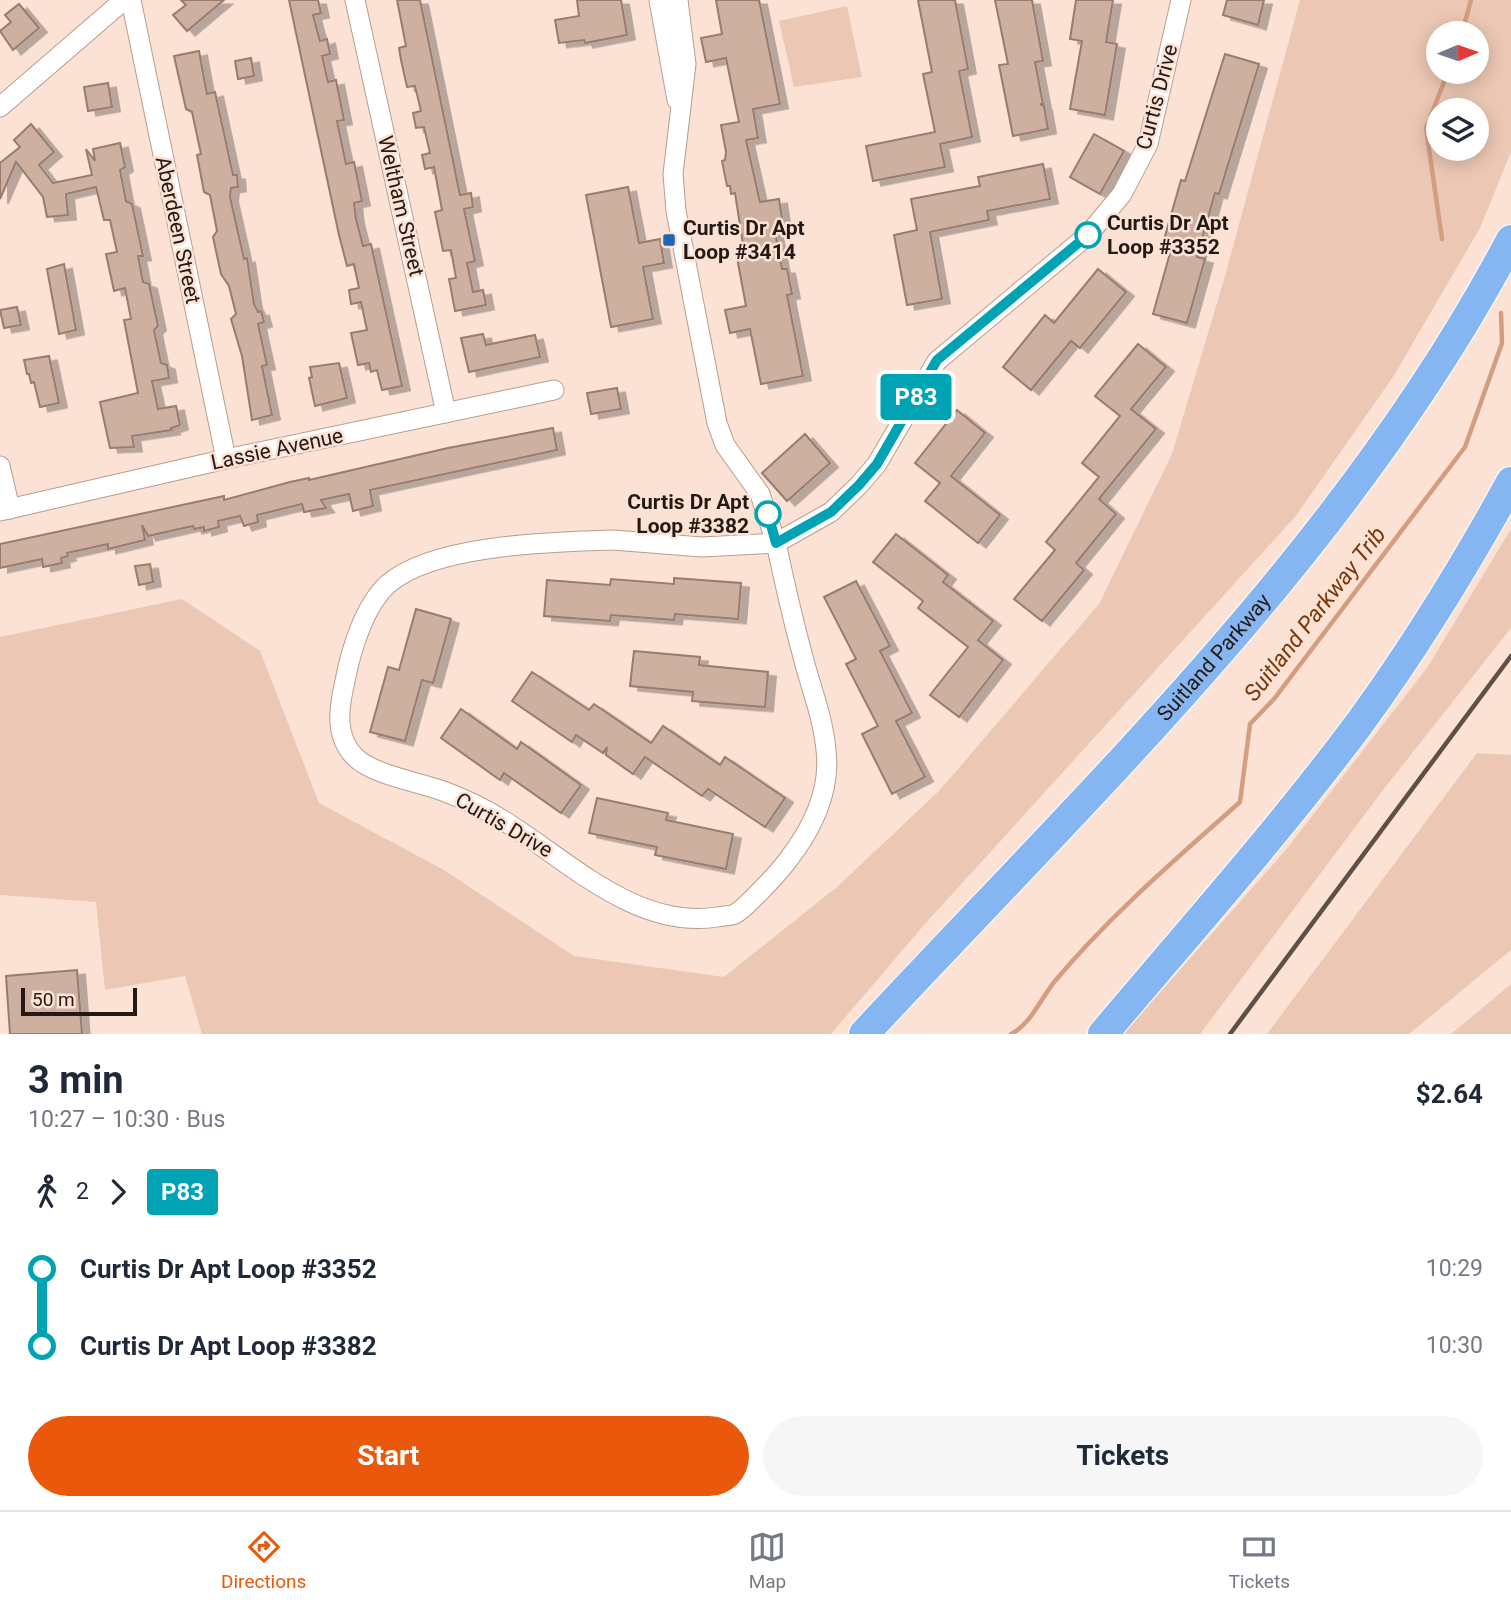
<!DOCTYPE html>
<meta charset="utf-8">
<style>
:root{--surface:#fff;--page:#f6f6f7;--text:#1f2937;--muted:#747a83;--line:#e0e1e3;--accent:#ea580c}
body{margin:0;font-family:Roboto,sans-serif;background:var(--page);color:var(--text);height:100vh;display:flex;flex-direction:column;font-size:26px;white-space:nowrap}
*{box-sizing:border-box;margin:0}
p{font-size:23px;color:var(--muted)}
.icon{flex:none;width:38px;height:38px;fill:none;stroke:currentColor;stroke-width:2;stroke-linecap:round;stroke-linejoin:round}
.map{position:relative;height:1034px;overflow:hidden}
.side{display:flex;flex-direction:column;background:var(--surface);flex:1}
.side>*{flex:none}
.badge{padding:0 14px;border-radius:5px;font-size:24px;line-height:46px}
.needle{width:46px;rotate:88deg}
.fabs{position:absolute;left:1426px;top:21px;display:grid;gap:14px}
.fabs a{display:grid;place-items:center;width:63px;height:63px;border-radius:50%;background:var(--surface);box-shadow:0 4px 18px #0003;font-size:35px}
.scale{position:absolute;left:21px;bottom:18px;width:116px;box-sizing:border-box;padding-left:7px;border:4px solid #241914;border-top:0;font-size:19px;line-height:24px;white-space:nowrap;color:#241914;-webkit-text-stroke:5px #fbe2d5;paint-order:stroke}
.map>.badge{position:absolute;translate:-50% -50%;box-shadow:0 0 0 4px #fff}
.legs{display:flex;align-items:center;gap:10px;height:77px;padding:0 28px;font-size:23px}
.legs p{margin-inline-start:auto}
.summary{display:flex;align-items:center;justify-content:space-between;height:119px;padding:0 28px}
h1{font-size:38px;font-weight:700;line-height:52px}
.primary-button{display:flex;gap:14px;margin-top:auto;padding:14px 28px}
.primary-button a{flex:1;height:80px;border-radius:42px;background:var(--accent);color:#fff;font-size:28px;font-weight:700;line-height:80px;text-align:center}
.primary-button a+a{background:var(--page);color:var(--text)}
ul{padding:0 28px;list-style:none}
li{display:flex;align-items:center;gap:24px;height:77px;font-size:26px}
li i{display:grid;place-items:center;width:10px;height:100%;margin:0 9px;background:currentColor}
li i::after{content:'';width:18px;height:18px;margin:-9px;border:5px solid;border-radius:50%;background:var(--surface)}
li p{margin-inline-start:auto}
li:first-child i{background:linear-gradient(#0000 50%,currentColor 0)}
li:last-child i{background:linear-gradient(currentColor 50%,#0000 0)}
.tabs{display:flex;justify-content:space-around;align-items:center;height:98px;border-top:2px solid var(--line);background:var(--surface);font-size:19px;color:var(--muted)}
.tabs a{display:grid;justify-items:center;gap:4px}
.tabs .on{color:var(--accent)}
.map>svg:first-child{display:block}
.green{fill:#ecc7b4;fill-rule:evenodd}
.lines{fill:none;stroke-linecap:round;stroke-linejoin:round}
.stream{stroke:#d59d80;stroke-width:4.5}
.building{fill:#ceb0a1;stroke:#987c6e;stroke-width:2;filter:url(#shadow)}
.minor-casing{stroke:#b99c8d;stroke-width:21}
.highway-casing{stroke:#fff;stroke-width:32}
.minor{stroke:#fff;stroke-width:19}
.highway{stroke:#86b6f1;stroke-width:30}
.rail{stroke:#5e5048;stroke-width:4.5}
.line-1-casing{stroke:#fff;stroke-width:16}
.line-1{stroke:#00a3b4;stroke-width:10}
.stop-1-dot{fill:#fff;stroke:#00a3b4;stroke-width:3.5}
.poi-dot{fill:#1a65b4;stroke:#fbe2d5;stroke-width:2.5}
.labels{text-anchor:middle;dominant-baseline:central;stroke-width:5;stroke-linejoin:round;paint-order:stroke}
.street-label{font-size:21px;fill:#241914;stroke:#fbe2d5}
.stop-label{font-size:21px;font-weight:bold;fill:#241914;stroke:#fbe2d5;text-anchor:start}
.poi-label{font-size:21px;font-weight:bold;fill:#241914;stroke:#fbe2d5;text-anchor:start}
.water-label{font-size:23px;font-style:italic;fill:#7b370a;stroke:#fbe2d5}
</style>
<div class="map">
<svg width="1511" height="1034" viewBox="0 0 1511 1034">
<defs>
<filter id="shadow"><feDropShadow dx="8" dy="4.5" stdDeviation="0" flood-color="#0004"/></filter>
</defs>
<rect width="100%" height="100%" fill="#fbe2d5"/>
<g class="green">
<path d="M 1300,0 L 1511,0 L 1511,152 L 1480,228 L 1393,377 L 1295,517 L 924,925 L 831,1034 L 202,1034 L 185,976 L 105,990 L 96,902 L 0,895 L 0,637 L 182,599 L 260,651 L 319,803 L 444,870 L 574,956 L 724,977 L 838,886 L 939,791 L 1099,604 L 1172,454 L 1225,276 ZM 1477,33 L 1477,72 L 1438,72 L 1438,33 ZM 1477,110 L 1477,149 L 1438,149 L 1438,110 Z"/>
<path d="M 847,6 L 862,77 L 794,87 L 779,21 Z"/>
<path d="M 1511,529 L 1511,628 L 1383,790 L 1200,1034 L 1123,1034 L 1285,851 L 1427,668 Z"/>
<path d="M 1477,753 L 1511,755 L 1511,950 L 1409,1034 L 1267,1034 Z"/>
<path d="M 1511,984 L 1511,1034 L 1451,1034 Z"/>
</g>
<g class="lines">
<g class="stream">
<path d="M 1462,33 L 1471,0"/>
<path d="M 1442,239 L 1426,128 L 1448,72"/>
<path d="M 1011,1034 C 1031,1024 1041,998 1055,981 C 1110,915 1176,859 1240,802 L 1250,724 L 1274,699 L 1465,447 L 1502,343 L 1501,313"/>
</g>
</g>
<g class="building">
<path d="M 181,0 L 224,0 L 187,31 L 173,15 L 186,5 Z"/>
<path d="M 289,0 L 318,0 L 321,13 L 313,15 L 320,41 L 327,39 L 330,54 L 322,56 L 328,82 L 336,80 L 344,120 L 337,121 L 346,164 L 354,162 L 362,201 L 354,203 L 356,219 L 363,246 L 371,244 L 402,386 L 382,390 L 377,370 L 371,372 L 369,363 L 358,365 L 351,333 L 367,330 L 361,302 L 351,304 L 349,290 L 359,288 L 354,264 L 347,266 L 339,235 Z"/>
<path d="M 397,0 L 420,0 L 460,195 L 471,193 L 473,207 L 464,209 L 475,261 L 467,263 L 473,292 L 483,290 L 486,305 L 455,311 L 449,279 L 456,278 L 451,250 L 443,251 L 435,212 L 442,210 L 434,167 L 425,169 L 422,155 L 430,153 L 424,127 L 416,128 L 413,113 L 421,111 L 415,86 L 407,87 L 401,60 L 399,48 L 406,46 Z"/>
<path d="M 577,0 L 621,0 L 627,35 L 585,43 L 584,40 L 559,43 L 555,20 L 579,16 Z"/>
<path d="M 716,0 L 759,0 L 780,104 L 753,109 L 758,138 L 746,140 L 760,202 L 779,199 L 784,231 L 775,232 L 782,269 L 787,269 L 792,294 L 787,295 L 803,376 L 761,384 L 750,329 L 730,333 L 725,310 L 746,306 L 736,252 L 744,251 L 735,193 L 731,194 L 730,186 L 727,186 L 722,161 L 725,160 L 726,152 L 721,125 L 739,122 L 726,58 L 706,62 L 701,38 L 722,34 Z"/>
<path d="M 918,0 L 955,0 L 968,69 L 959,71 L 972,137 L 940,144 L 945,167 L 873,181 L 866,146 L 935,132 L 923,74 L 932,72 Z"/>
<path d="M 995,0 L 1032,0 L 1043,61 L 1035,62 L 1043,104 L 1040,104 L 1044,106 L 1048,129 L 1013,136 L 999,65 L 1008,64 Z"/>
<path d="M 1076,0 L 1113,0 L 1106,42 L 1117,44 L 1105,115 L 1070,109 L 1082,41 L 1070,39 Z"/>
<path d="M 1227,0 L 1264,0 L 1258,25 L 1223,15 Z"/>
<path d="M 19,4 L 39,28 L 13,50 L 0,31 L 11,22 L 5,15 Z"/>
<path d="M 199,51 L 207,94 L 215,92 L 233,175 L 237,175 L 238,187 L 231,188 L 230,197 L 244,259 L 247,258 L 254,304 L 258,312 L 261,311 L 264,322 L 258,324 L 267,365 L 262,366 L 272,415 L 252,420 L 242,356 L 231,319 L 236,314 L 229,286 L 221,274 L 213,237 L 217,231 L 210,195 L 204,192 L 197,155 L 201,154 L 192,112 L 186,109 L 174,56 Z"/>
<path d="M 1225,54 L 1259,64 L 1219,194 L 1215,193 L 1197,257 L 1205,259 L 1187,323 L 1153,314 L 1170,253 L 1161,250 L 1181,180 L 1185,181 Z"/>
<path d="M 251,58 L 254,76 L 238,79 L 235,61 Z"/>
<path d="M 108,83 L 112,107 L 88,111 L 84,87 Z"/>
<path d="M 31,124 L 54,152 L 39,165 L 53,183 L 92,175 L 86,149 L 95,161 L 93,149 L 120,143 L 125,167 L 120,170 L 126,201 L 132,204 L 143,256 L 138,256 L 143,282 L 149,284 L 158,326 L 154,330 L 161,363 L 167,365 L 169,378 L 152,381 L 158,409 L 176,406 L 180,425 L 171,428 L 172,430 L 132,436 L 134,447 L 110,448 L 100,402 L 138,393 L 124,320 L 131,319 L 125,288 L 114,291 L 106,254 L 117,252 L 110,220 L 104,220 L 96,187 L 66,194 L 68,215 L 47,217 L 43,197 L 16,162 L 0,199 L 0,163 L 20,147 L 14,140 Z"/>
<path d="M 1094,134 L 1124,151 L 1100,194 L 1070,177 Z"/>
<path d="M 1043,164 L 1050,199 L 987,211 L 989,220 L 930,232 L 942,299 L 907,305 L 894,235 L 917,230 L 911,199 L 980,186 L 978,177 Z"/>
<path d="M 628,187 L 639,243 L 660,239 L 664,263 L 643,267 L 653,319 L 611,327 L 586,195 Z"/>
<path d="M 64,264 L 76,330 L 59,334 L 47,269 Z"/>
<path d="M 1098,269 L 1126,292 L 1080,348 L 1071,341 L 1031,390 L 1003,367 L 1045,315 L 1054,323 Z"/>
<path d="M 17,307 L 21,325 L 4,328 L 0,310 Z"/>
<path d="M 483,334 L 486,345 L 535,335 L 540,357 L 469,372 L 461,338 Z"/>
<path d="M 1138,344 L 1166,367 L 1131,409 L 1156,429 L 1099,499 L 1116,514 L 1076,563 L 1084,570 L 1042,621 L 1014,599 L 1055,550 L 1046,542 L 1099,477 L 1082,463 L 1120,416 L 1095,396 Z"/>
<path d="M 49,356 L 59,403 L 40,407 L 34,382 L 31,383 L 29,374 L 27,374 L 24,360 Z"/>
<path d="M 339,363 L 347,398 L 315,406 L 309,378 L 312,377 L 310,367 Z"/>
<path d="M 617,388 L 621,409 L 591,414 L 587,393 Z"/>
<path d="M 957,410 L 985,433 L 951,476 L 1000,515 L 978,543 L 925,501 L 940,483 L 915,463 Z"/>
<path d="M 553,428 L 557,450 L 370,490 L 373,506 L 353,511 L 349,494 L 321,500 L 326,508 L 304,512 L 302,504 L 257,515 L 258,522 L 244,526 L 240,516 L 218,521 L 219,527 L 204,531 L 204,527 L 194,529 L 193,526 L 148,536 L 142,525 L 145,540 L 108,549 L 108,544 L 67,553 L 68,556 L 61,558 L 62,563 L 43,567 L 42,559 L 0,568 L 0,544 L 224,496 L 224,500 L 290,482 L 309,478 L 309,480 L 448,448 Z"/>
<path d="M 805,434 L 830,463 L 787,501 L 762,473 Z"/>
<path d="M 896,534 L 948,575 L 943,582 L 993,621 L 978,640 L 1003,660 L 959,717 L 930,695 L 968,647 L 918,608 L 923,601 L 873,562 Z"/>
<path d="M 150,564 L 153,582 L 139,585 L 135,566 Z"/>
<path d="M 674,578 L 741,583 L 738,619 L 675,614 L 674,620 L 611,615 L 610,621 L 544,616 L 547,580 L 610,585 L 611,579 L 674,584 Z"/>
<path d="M 856,581 L 890,646 L 880,651 L 912,713 L 896,721 L 925,777 L 892,794 L 862,734 L 878,726 L 846,664 L 856,659 L 824,597 Z"/>
<path d="M 416,609 L 451,619 L 433,683 L 422,680 L 405,741 L 370,732 L 388,667 L 399,670 Z"/>
<path d="M 634,651 L 700,657 L 699,665 L 768,672 L 765,707 L 692,701 L 693,692 L 630,686 Z"/>
<path d="M 532,672 L 589,710 L 594,704 L 651,743 L 663,726 L 720,765 L 725,757 L 785,798 L 765,827 L 708,789 L 702,796 L 645,757 L 633,774 L 606,755 L 607,747 L 603,753 L 576,735 L 572,742 L 512,701 Z"/>
<path d="M 461,709 L 517,749 L 521,742 L 581,785 L 561,813 L 504,773 L 500,780 L 441,738 Z"/>
<path d="M 597,798 L 668,813 L 666,820 L 733,834 L 726,869 L 655,855 L 657,847 L 589,833 Z"/>
<path d="M 77,970 L 82,1034 L 10,1034 L 6,976 Z"/>
</g>
<g class="lines">
<g class="minor-casing">
<g id="minor">
<path d="M 131,0 L 226,459"/>
<path d="M 355,0 L 446,413"/>
<path d="M 659,0 L 677,100"/>
<path d="M 678,0 L 686,64 L 673,174 L 676,211 L 717,423 L 725,445 L 760,494 L 776,543 L 831,512 L 859,485 L 877,464 L 937,361 L 1088,235 L 1122,194 L 1148,144 L 1181,0"/>
<path d="M 0,107 L 124,0"/>
<path d="M 0,466 L 10,509"/>
<path d="M 0,511 L 226,459 L 554,390"/>
<path d="M 613,540 L 702,547 L 776,543 C 784,580 792,617 802,653 C 810,686 823,716 826,750 C 831,791 812,829 788,860 C 780,871 746,908 735,914 C 731,916 722,916 717,917 C 640,929 575,867 515,828 C 493,813 468,800 443,791 C 419,782 373,775 355,757 C 334,736 339,707 345,681 C 351,650 364,606 388,584 C 434,544 553,542 613,540 Z"/>
</g>
</g>
<g class="highway-casing">
<g id="highway">
<path id="s1" d="M 864,1034 C 1097,784 1350,545 1511,240"/>
<path d="M 1103,1034 C 1189,932 1279,831 1359,724 C 1415,647 1465,566 1511,482"/>
</g>
</g>
<use href="#minor" class="minor"/>
<use href="#highway" class="highway"/>
<path class="rail" d="M 1230,1034 L 1511,656"/>
</g>
<g class="lines">
<g class="line-1-casing">
<path id="line-1" d="M 768,514 L 776,543 L 831,512 L 859,485 L 877,464 L 937,360 L 1088,235"/>
</g>
<use href="#line-1" class="line-1"/>
</g>
<g class="stop-1-dot">
<circle cx="1088" cy="235" r="12"/>
<circle cx="768" cy="514" r="12"/>
</g>
<rect class="poi-dot" x="662" y="233" width="14" height="14" rx="3.5"/>
<g class="labels">
<g class="street-label">
<text transform="translate(1157 97) rotate(-75)">Curtis Drive</text>
<text transform="translate(401 206) rotate(77)">Weltham Street</text>
<text transform="translate(178 230) rotate(78)">Aberdeen Street</text>
<text transform="translate(277 449) rotate(-12)">Lassie Avenue</text>
<text stroke="none"><textPath href="#s1" startOffset="514">Suitland Parkway</textPath></text>
<text transform="translate(504 825) rotate(30)">Curtis Drive</text>
</g>
<g class="stop-label">
<text x="1107" y="223">Curtis Dr Apt<tspan x="1107" dy="24">Loop #3352</tspan></text>
<text x="749" y="502" text-anchor="end">Curtis Dr Apt<tspan x="749" dy="24">Loop #3382</tspan></text>
</g>
<g class="poi-label">
<text x="683" y="228">Curtis Dr Apt<tspan x="683" dy="24">Loop #3414</tspan></text>
</g>
<g class="water-label">
<text transform="translate(1315 614) rotate(-52)">Suitland Parkway Trib</text>
</g>
</g>
</svg>
<div class="fabs">
<a><svg class="needle" viewBox="-14 -14 28 28"><path d="M0-13l5 13h-10z" fill="#e53935"/><path d="M0 13l5-13h-10z" fill="#747a83"/></svg></a>
<a><svg class="icon" aria-label="layers" viewBox="0 0 24 24"><path d="M12 4l9 5-9 5-9-5zM3 14l9 5 9-5"/></svg></a>
</div>
<div class="scale">50 m</div>
<b class="badge" style="left:916px;top:397px;background:#00a3b4;color:#fff">P83</b>
</div>
<section class="side">
<div class="summary"><div><h1>3 min</h1><p>10:27 – 10:30 · Bus</p></div><b>$2.64</b></div>
<div class="legs"><svg class="icon" aria-label="walk" viewBox="0 0 24 24"><circle cx="13" cy="4" r="2"/><path d="M13 8l-2 6 4 7M11 14l-3 7M7 12l3-4h3l4 4"/></svg>2<svg class="icon" aria-label="forward" viewBox="0 0 24 24"><path d="M9 5l7 7-7 7"/></svg><b class="badge" style="background:#00a3b4;color:#fff">P83</b></div>
<ul>
<li><i style="color:#00a3b4"></i><b>Curtis Dr Apt Loop #3352</b><p>10:29</p></li>
<li><i style="color:#00a3b4"></i><b>Curtis Dr Apt Loop #3382</b><p>10:30</p></li>
</ul>
<div class="primary-button"><a>Start</a><a>Tickets</a></div>
</section>
<nav class="tabs">
<a class="on"><svg class="icon" aria-label="directions" viewBox="0 0 24 24"><path d="M12 3l9 9-9 9-9-9zM9 14v-3h6M13 9l2 2-2 2"/></svg>Directions</a>
<a><svg class="icon" aria-label="map" viewBox="0 0 24 24"><path d="M3 6l6-2 6 2 6-2v14l-6 2-6-2-6 2zM9 4v14M15 6v14"/></svg>Map</a>
<a><svg class="icon" aria-label="tickets" viewBox="0 0 24 24"><path d="M3 7h18v10H3zM15 7v10"/></svg>Tickets</a>
</nav>
